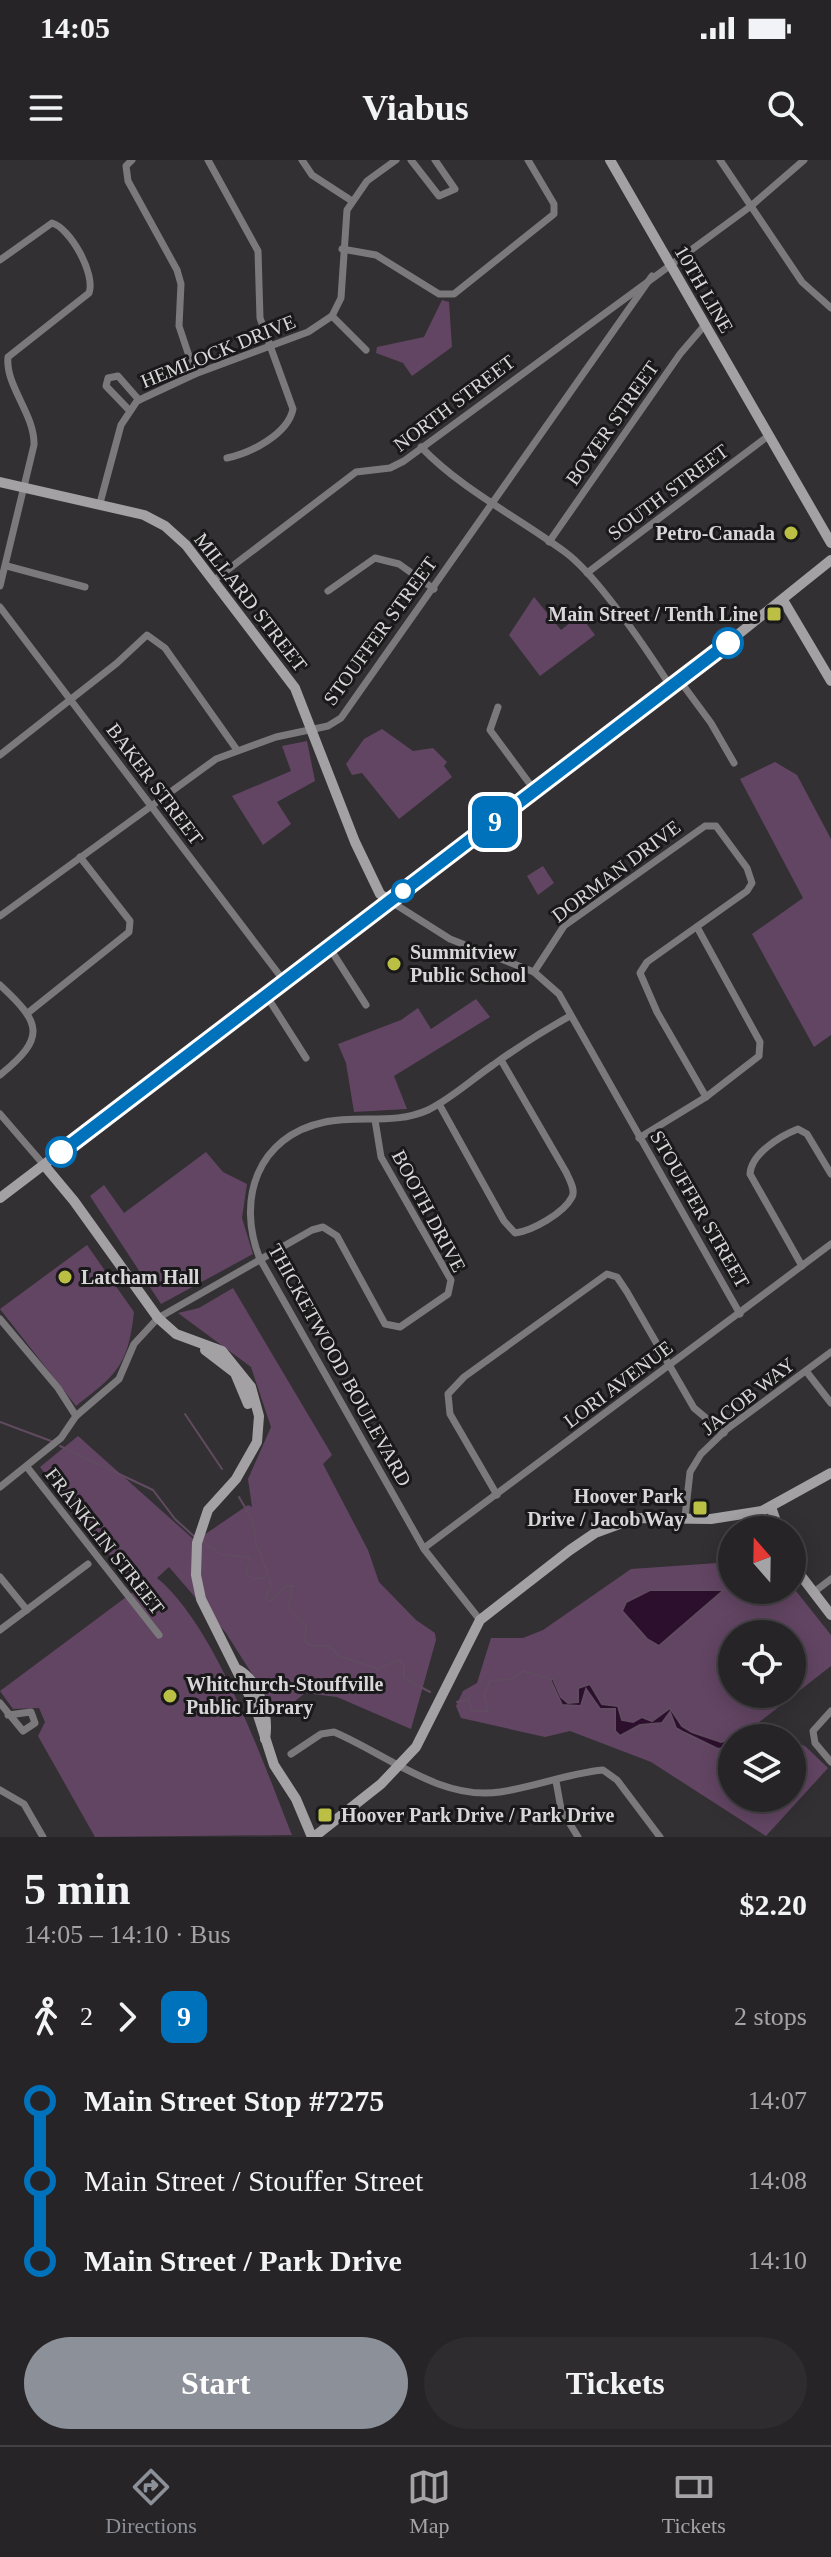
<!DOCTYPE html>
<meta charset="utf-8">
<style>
:root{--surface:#262426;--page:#2e2c2e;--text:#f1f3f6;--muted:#a4a4a7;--line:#424143;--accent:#8c9099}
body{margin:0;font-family:Georgia,serif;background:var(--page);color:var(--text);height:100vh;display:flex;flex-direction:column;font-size:30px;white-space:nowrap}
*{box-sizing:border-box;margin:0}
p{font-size:26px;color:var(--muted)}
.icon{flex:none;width:44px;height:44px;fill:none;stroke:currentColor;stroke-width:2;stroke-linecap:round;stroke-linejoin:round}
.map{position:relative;height:1677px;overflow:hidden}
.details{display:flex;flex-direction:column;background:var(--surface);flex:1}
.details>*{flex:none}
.badge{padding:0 16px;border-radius:12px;font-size:28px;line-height:52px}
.needle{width:52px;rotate:340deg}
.buttons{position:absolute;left:718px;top:1356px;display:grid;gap:16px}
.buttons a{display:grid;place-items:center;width:88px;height:88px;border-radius:50%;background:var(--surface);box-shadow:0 4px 20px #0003,0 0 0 2px var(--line);font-size:40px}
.map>.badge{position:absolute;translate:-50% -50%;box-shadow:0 0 0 4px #fff}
.legs{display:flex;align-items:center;gap:12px;height:88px;padding:0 24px;font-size:26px}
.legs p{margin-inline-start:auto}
.head{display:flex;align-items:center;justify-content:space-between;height:136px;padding:0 24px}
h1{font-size:44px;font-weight:600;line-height:60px}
.button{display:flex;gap:16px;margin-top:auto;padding:16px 24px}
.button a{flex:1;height:92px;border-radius:48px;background:var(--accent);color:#fff;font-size:32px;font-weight:600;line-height:92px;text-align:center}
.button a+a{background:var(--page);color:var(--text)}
ul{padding:0 24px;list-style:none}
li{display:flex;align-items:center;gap:28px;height:80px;font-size:30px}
li i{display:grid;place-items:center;width:12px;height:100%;margin:0 10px;background:currentColor}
li i::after{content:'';width:20px;height:20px;margin:-10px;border:6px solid;border-radius:50%;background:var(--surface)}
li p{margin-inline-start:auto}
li:first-child i{background:linear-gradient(#0000 50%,currentColor 0)}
li:last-child i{background:linear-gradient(currentColor 50%,#0000 0)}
.status{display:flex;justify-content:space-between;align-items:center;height:56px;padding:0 40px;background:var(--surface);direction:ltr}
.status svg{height:22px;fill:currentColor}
header{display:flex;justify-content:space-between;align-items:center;height:104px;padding:0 24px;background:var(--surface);font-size:36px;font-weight:600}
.tab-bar{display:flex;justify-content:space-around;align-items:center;height:112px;border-top:2px solid var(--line);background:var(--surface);font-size:22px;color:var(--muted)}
.tab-bar a{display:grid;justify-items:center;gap:4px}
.tab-bar .selected{color:var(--accent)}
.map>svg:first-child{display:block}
.green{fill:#624563;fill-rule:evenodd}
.water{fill:#2c0f2d;stroke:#604b60;stroke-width:2}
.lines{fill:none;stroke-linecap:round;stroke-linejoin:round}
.stream{stroke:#604b60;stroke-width:2}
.street{stroke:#7b797b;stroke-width:7}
.secondary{stroke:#a4a1a4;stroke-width:10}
.line-1-casing{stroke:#fff;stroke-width:18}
.line-1{stroke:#0072bc;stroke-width:12}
.poi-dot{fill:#bbc044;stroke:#1a191a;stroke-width:3}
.stop-1-dot{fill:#fff;stroke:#0072bc;stroke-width:4}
.labels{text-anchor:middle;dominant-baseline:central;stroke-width:6;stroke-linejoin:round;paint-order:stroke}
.street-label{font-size:20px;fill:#d8d6d8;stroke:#1a191a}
.poi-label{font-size:20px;font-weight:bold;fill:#d8d6d8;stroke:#1a191a;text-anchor:start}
</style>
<div class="status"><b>14:05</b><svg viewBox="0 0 49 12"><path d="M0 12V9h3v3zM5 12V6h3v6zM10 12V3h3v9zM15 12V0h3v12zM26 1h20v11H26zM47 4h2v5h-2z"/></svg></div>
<header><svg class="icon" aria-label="menu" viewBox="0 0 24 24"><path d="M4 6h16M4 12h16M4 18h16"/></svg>Viabus<svg class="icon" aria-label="search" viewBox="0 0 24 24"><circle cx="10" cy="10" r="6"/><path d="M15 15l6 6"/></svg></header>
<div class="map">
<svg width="831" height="1677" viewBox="0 0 831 1677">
<rect width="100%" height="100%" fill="#333033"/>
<g class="green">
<path d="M 442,140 L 449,142 L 452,187 L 412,216 L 403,203 L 376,193 L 377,187 L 424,177 Z"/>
<path d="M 534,437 L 561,470 L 580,455 L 595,475 L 540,516 L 509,475 Z"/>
<path d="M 382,569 L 413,591 L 433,588 L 447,602 L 444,606 L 452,617 L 399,659 L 362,613 L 352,615 L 346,604 L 364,579 Z"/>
<path d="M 307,581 L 315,621 L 277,642 L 291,664 L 263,685 L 232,636 L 291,611 L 282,586 Z"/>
<path d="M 775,602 L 797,615 L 831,679 L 831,875 L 814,887 L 752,774 L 803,738 L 740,619 Z"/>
<path d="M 543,706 L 554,723 L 538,735 L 527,716 Z"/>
<path d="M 476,839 L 490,857 L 394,916 L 407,949 L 354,952 L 346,903 L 338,884 L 401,860 L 418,848 L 431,869 Z"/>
<path d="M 206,992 L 223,1012 L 247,1024 L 242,1058 L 253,1094 L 161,1144 L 90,1036 L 104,1025 L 124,1053 Z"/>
<path d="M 87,1085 L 134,1152 C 128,1206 117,1214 76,1246 L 0,1149 Z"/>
<path d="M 233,1128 L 332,1295 L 323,1304 L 368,1390 L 379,1422 L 416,1460 L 435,1473 L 436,1480 L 411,1569 L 337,1537 L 305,1533 L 278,1555 L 226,1473 L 169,1407 L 157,1418 C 216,1466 263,1603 292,1675 L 95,1677 L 38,1576 L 45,1562 L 39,1548 L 13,1549 L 0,1531 L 137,1429 L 40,1307 L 78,1276 L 200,1385 L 201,1377 L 248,1345 L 252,1347 L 248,1319 L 271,1267 L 251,1207 L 178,1153 L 199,1148 Z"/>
<path d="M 732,1402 L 732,1430 L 761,1430 L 767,1434 L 773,1430 L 792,1430 L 792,1426 L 831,1475 L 831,1506 L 758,1563 L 781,1578 L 732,1578 L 732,1638 L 792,1638 L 792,1581 L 805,1586 L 828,1608 L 766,1676 L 651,1602 L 570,1571 L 545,1577 L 461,1558 L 456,1546 L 463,1531 L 477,1523 L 491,1478 L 523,1478 L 543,1470 L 631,1409 ZM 732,1474 L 792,1474 L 792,1534 L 732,1534 Z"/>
</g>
<g class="water">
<path d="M 650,1430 L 724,1430 L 659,1486 L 647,1479 L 622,1451 L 626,1442 Z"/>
<path d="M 550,1519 L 553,1519 L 561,1537 L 568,1543 L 578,1542 L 578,1528 L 590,1524 L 602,1544 L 618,1546 L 622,1560 L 633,1562 L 642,1557 L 652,1561 L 670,1548 L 682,1566 L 692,1572 L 721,1582 L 732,1579 L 732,1586 L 718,1589 L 685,1573 L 676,1568 L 670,1552 L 662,1563 L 640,1565 L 620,1576 L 615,1571 L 615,1549 L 600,1549 L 586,1529 L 581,1546 L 562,1545 Z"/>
</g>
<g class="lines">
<g class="stream">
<path d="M 185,1254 L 222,1309"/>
<path d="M 0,1262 L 51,1281"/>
<path d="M 60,1286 L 153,1330 L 175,1359 L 196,1378"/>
<path d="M 239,1337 L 253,1361 L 256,1383 L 269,1417 L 271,1427 L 265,1439 L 271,1441 L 286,1426 L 293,1426 L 288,1447 L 306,1465 L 305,1482 L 313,1486 L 330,1486 L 339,1496 L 378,1509 L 399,1500 L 404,1506 L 404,1518 L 430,1532"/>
<path d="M 201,1381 L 222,1395 L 250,1397 L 246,1414 L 255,1419 L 265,1417"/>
<path d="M 457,1542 L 469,1539 L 471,1551 L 488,1551 L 484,1535 L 490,1521 L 512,1519 L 523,1511 L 550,1519"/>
</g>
<g class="street">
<path d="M 132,0 L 126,6 L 128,21 L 177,110 L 181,124 L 179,166 L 195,214"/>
<path d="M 208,0 L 258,91 L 260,158 L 293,249 C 288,274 251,293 227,298"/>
<path d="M 302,0 L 312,15 L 352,41"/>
<path d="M 411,0 L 439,36 L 455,29 L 435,0"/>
<path d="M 720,0 L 802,122 L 831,148"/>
<path d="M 342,89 L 376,95 L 439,134 L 454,134 L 554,54 L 554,44 L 528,0"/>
<path d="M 0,100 L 52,63 C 70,68 96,114 89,133 L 8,197 C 5,226 35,254 34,285 L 0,426"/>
<path d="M 332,156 L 366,190"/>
<path d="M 129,250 L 106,226 L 108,218 L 118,216 L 139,240"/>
<path d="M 421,287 C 462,330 518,357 565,392 C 599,417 647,490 671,527"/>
<path d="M 100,343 L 121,265 L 137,241 L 195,214 L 308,172 L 332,156 L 341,138 L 347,50 L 367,21 L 396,0"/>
<path d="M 549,382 L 680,194 L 704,166"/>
<path d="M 7,406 L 85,427"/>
<path d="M 587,413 L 768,276"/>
<path d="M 213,421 L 356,312 L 390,308 L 404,301 L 751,46 L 804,0"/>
<path d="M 328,431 L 375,398 L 399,404 L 434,429"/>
<path d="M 0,447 L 284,821"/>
<path d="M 680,521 L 711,563 L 734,603"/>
<path d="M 498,547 L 490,570 L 535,631"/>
<path d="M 0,595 L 117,503 L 147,475 L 165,488 L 237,590"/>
<path d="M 390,741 L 450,779 L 534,812 L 559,834 L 740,1154"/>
<path d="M 0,756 L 216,599 L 276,577 L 328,566 L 341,558 L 652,116"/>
<path d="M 329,787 L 366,845"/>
<path d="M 534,812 L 564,766 L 705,666 L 716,666 L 747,708 L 752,723 L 747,731 L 647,802 L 640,813 L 657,852 L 706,937"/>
<path d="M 0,825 C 41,863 47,877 0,915"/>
<path d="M 266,835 L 306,898"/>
<path d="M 29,852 L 129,772 L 130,761 L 80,697"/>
<path d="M 439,944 L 504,1061 L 515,1073 C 532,1071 564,1053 572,1037 C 576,1030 569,1019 566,1012 L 501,900"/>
<path d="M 0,954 L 44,1005"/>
<path d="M 639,978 L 706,937 L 759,896 L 760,882 L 697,767"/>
<path d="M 802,1106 L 750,1014 C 751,994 780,976 798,969 L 807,974 L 831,1014"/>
<path d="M 0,1159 L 58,1228 L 76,1256"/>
<path d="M 806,1211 L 831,1243"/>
<path d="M 27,1307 L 159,1475"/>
<path d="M 0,1327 L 61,1278 L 76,1256 L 119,1219 L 134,1184 L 158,1158 L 312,1070 L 323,1067 L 337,1076 L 385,1164 L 400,1167 L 448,1134 L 451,1120 L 381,997 L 375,960"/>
<path d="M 497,1335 L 450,1254 L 448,1234 L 464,1217 L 607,1114 L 617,1117 L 627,1132 L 694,1248 L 724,1273"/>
<path d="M 685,1357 L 690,1312 L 701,1294 L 727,1269 L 831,1192"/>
<path d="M 424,1388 L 831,1084"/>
<path d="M 0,1417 L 27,1450"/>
<path d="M 814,1432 L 831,1419"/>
<path d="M 480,1460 L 424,1389 L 260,1099 C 236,1040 257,976 325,962 C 359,955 395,965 428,950 C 452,938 471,920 493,905 C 518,887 543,871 570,856"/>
<path d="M 0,1470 L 88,1404"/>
<path d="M 0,1543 L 23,1571 L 35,1563 L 31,1552 L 8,1555"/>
<path d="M 831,1551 L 813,1571 L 815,1583 L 831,1602"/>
<path d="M 291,1594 L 321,1574 L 334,1572 C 386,1594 441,1641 500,1632 C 535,1627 569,1613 603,1610 L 617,1620 L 660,1677"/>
<path d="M 556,1621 L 561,1649 L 578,1677"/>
<path d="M 0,1630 L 24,1644 L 43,1677"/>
</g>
<g class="secondary">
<path d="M 610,0 L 831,383"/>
<path d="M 0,322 L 144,355 L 165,366 L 186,385 L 295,528 L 355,682 L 380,734 L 390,741"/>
<path d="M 783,440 L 831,521"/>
<path d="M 44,1005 L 74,1041 L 158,1158 L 176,1174 L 222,1191 L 251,1227 L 259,1256 L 257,1282 L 236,1319 L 208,1350 L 197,1383 L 196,1415 L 201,1439 L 256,1549 L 274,1605 L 296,1639 L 312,1677"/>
<path d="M 0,1038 L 680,521 L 831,400"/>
<path d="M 205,1190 L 235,1213 L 248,1244"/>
<path d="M 771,1347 L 779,1370"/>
<path d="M 792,1404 L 831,1455"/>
<path d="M 239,1510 C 260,1522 269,1556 265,1579"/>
<path d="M 314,1677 L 381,1624 L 416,1587 L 480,1460 L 570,1390 L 595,1373 L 636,1358 L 711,1359 L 762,1351 L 831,1313"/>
</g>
</g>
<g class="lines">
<g class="line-1-casing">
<path id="line-1" d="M 61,992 L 728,483"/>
</g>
<use href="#line-1" class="line-1"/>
</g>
<g class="poi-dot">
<circle cx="791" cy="373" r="8"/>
<rect x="766" y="446" width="16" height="16" rx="4"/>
<circle cx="394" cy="804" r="8"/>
<circle cx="65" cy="1117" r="8"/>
<rect x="692" y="1340" width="16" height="16" rx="4"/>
<circle cx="170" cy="1536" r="8"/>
<rect x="317" y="1647" width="16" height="16" rx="4"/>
</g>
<g class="stop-1-dot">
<circle cx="728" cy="483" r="14"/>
<circle cx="403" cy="731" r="10"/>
<circle cx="61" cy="992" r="14"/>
</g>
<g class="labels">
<g class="street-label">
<text transform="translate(704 129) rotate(60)">10TH LINE</text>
<text transform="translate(218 191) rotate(-22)">HEMLOCK DRIVE</text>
<text transform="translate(454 243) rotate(-37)">NORTH STREET</text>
<text transform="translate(612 263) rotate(-55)">BOYER STREET</text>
<text transform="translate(668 332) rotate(-37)">SOUTH STREET</text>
<text transform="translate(251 442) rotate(52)">MILLARD STREET</text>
<text transform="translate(380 471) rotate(-54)">STOUFFER STREET</text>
<text transform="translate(155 624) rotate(53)">BAKER STREET</text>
<text transform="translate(616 711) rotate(-37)">DORMAN DRIVE</text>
<text transform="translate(700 1049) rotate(60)">STOUFFER STREET</text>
<text transform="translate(429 1051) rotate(62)">BOOTH DRIVE</text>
<text transform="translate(340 1205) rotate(61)">THICKETWOOD BOULEVARD</text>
<text transform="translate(618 1224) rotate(-37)">LORI AVENUE</text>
<text transform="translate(748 1236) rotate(-38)">JACOB WAY</text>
<text transform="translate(105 1381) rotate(52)">FRANKLIN STREET</text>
</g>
<g class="poi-label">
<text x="775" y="373" text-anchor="end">Petro-Canada</text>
<text x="758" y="454" text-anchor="end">Main Street / Tenth Line</text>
<text x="410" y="792">Summitview<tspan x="410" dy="23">Public School</tspan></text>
<text x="81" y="1117">Latcham Hall</text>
<text x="684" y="1336" text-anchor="end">Hoover Park<tspan x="684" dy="23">Drive / Jacob Way</tspan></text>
<text x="186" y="1524">Whitchurch-Stouffville<tspan x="186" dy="23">Public Library</tspan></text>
<text x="341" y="1655">Hoover Park Drive / Park Drive</text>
</g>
</g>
</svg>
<div class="buttons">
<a><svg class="needle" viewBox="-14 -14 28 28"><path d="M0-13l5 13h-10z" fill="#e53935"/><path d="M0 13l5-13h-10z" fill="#a4a4a7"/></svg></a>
<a><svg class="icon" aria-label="locate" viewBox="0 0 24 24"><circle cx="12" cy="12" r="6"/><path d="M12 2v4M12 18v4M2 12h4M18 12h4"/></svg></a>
<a><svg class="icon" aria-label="layers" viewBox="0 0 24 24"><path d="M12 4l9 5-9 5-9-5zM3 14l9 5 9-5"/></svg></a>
</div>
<b class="badge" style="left:495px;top:662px;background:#0072bc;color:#fff">9</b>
</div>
<section class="details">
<div class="head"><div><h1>5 min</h1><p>14:05 – 14:10 · Bus</p></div><b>$2.20</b></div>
<div class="legs"><svg class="icon" aria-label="walk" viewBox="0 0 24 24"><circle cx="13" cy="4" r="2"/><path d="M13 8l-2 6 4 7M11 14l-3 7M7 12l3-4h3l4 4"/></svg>2<svg class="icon" aria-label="forward" viewBox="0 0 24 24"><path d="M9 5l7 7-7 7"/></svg><b class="badge" style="background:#0072bc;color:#fff">9</b><p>2 stops</p></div>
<ul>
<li><i style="color:#0072bc"></i><b>Main Street Stop #7275</b><p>14:07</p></li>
<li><i style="color:#0072bc"></i><span>Main Street / Stouffer Street</span><p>14:08</p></li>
<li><i style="color:#0072bc"></i><b>Main Street / Park Drive</b><p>14:10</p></li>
</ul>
<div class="button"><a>Start</a><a>Tickets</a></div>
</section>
<nav class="tab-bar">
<a class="selected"><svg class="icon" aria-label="directions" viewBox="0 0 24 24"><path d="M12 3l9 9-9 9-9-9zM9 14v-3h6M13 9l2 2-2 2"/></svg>Directions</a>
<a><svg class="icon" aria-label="map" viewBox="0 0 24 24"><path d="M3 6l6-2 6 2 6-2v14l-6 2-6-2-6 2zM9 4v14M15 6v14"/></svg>Map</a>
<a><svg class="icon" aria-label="tickets" viewBox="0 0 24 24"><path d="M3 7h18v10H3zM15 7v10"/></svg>Tickets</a>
</nav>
